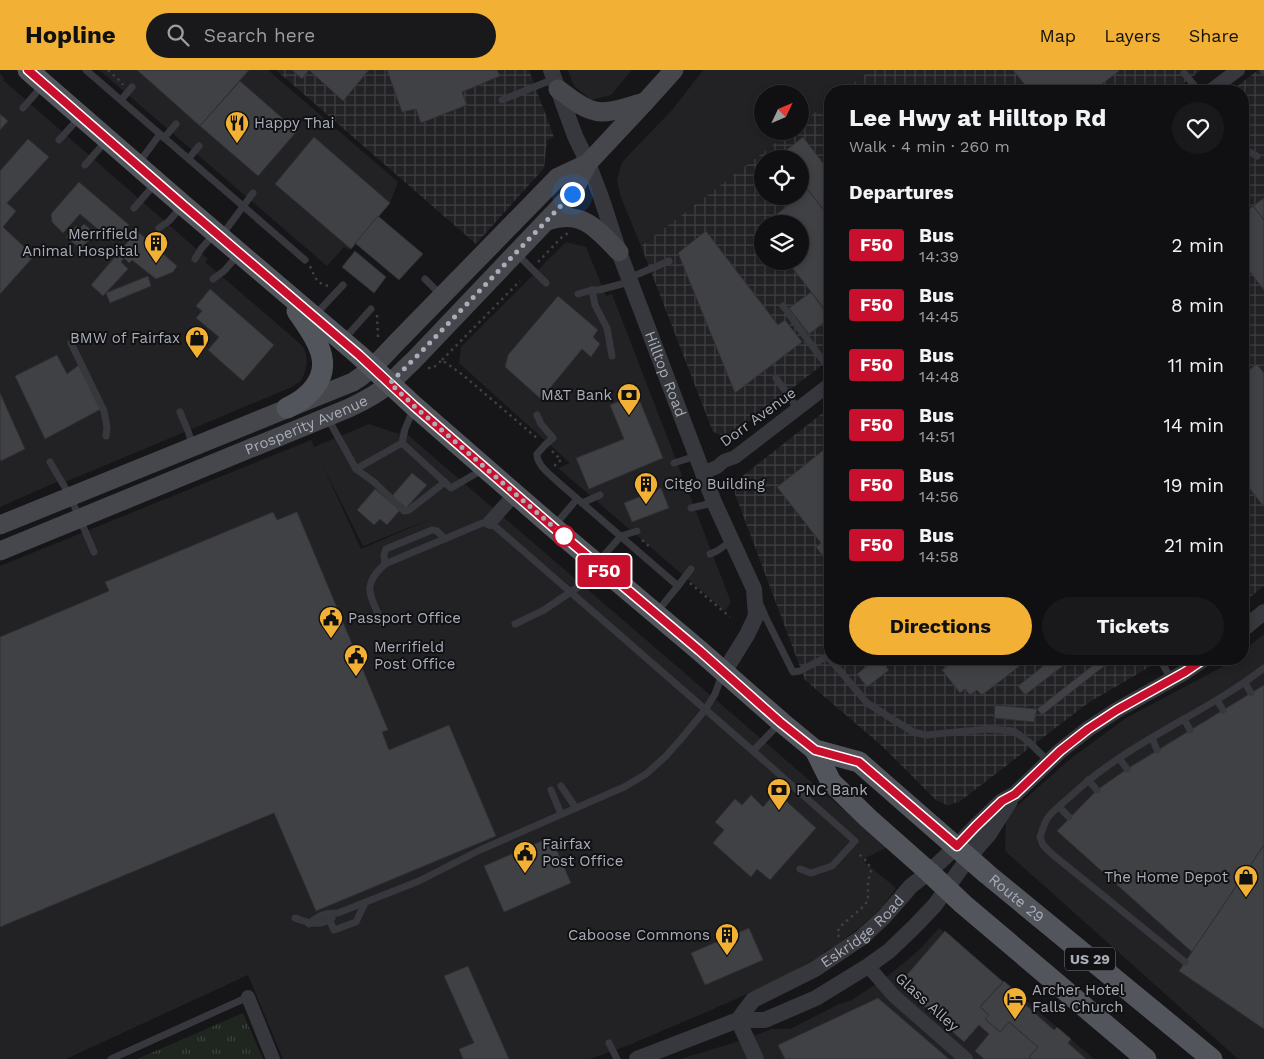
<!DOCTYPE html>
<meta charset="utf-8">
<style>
:root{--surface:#101012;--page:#19191b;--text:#f1f3f6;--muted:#9c9d9f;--line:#303032;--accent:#f2b134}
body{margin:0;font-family:"Work Sans",sans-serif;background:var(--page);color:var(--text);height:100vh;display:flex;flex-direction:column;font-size:19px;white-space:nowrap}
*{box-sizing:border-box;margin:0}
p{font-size:16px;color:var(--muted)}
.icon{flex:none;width:28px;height:28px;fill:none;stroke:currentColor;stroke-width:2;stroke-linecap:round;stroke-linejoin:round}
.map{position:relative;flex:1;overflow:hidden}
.side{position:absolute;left:824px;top:15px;width:425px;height:580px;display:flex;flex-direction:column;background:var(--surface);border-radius:20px;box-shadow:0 2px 8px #0003,0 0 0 1px var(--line)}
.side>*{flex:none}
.badge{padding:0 10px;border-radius:4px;font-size:18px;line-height:32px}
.needle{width:32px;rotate:46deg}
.fabs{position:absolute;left:754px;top:15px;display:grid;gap:10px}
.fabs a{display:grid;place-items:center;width:55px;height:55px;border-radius:50%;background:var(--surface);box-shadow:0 2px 8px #0003,0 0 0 1px var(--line);font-size:25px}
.you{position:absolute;width:25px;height:25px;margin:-12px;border:4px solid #fff;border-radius:50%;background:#1a73e8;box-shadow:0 0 0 8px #1a73e833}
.map>.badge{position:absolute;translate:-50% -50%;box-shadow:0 0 0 2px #fff}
h2{padding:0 25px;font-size:19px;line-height:45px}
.round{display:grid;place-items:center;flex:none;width:52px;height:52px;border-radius:26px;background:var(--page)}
.headline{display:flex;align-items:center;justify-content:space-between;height:85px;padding:0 25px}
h1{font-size:24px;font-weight:700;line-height:38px}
.button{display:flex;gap:10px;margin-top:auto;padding:10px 25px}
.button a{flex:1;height:58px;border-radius:30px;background:var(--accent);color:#111;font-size:20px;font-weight:700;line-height:58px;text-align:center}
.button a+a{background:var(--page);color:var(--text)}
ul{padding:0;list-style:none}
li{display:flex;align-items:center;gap:15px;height:60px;padding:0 25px}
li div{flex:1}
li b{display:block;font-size:19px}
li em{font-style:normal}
li .badge{min-width:55px;font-weight:700;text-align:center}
header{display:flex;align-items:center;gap:30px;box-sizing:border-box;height:70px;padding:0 25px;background:var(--accent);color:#111}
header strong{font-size:24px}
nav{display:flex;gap:28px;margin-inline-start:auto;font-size:18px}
.search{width:350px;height:45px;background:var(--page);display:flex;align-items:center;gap:12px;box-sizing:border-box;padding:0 18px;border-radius:28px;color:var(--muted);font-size:19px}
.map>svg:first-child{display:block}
.built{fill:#222225;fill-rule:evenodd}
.industrial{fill:url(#industrial-grid);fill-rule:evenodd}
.grass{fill:url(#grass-tufts)}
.building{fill:#404145;stroke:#303034}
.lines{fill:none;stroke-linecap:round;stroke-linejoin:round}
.path{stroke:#3d3f44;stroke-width:2.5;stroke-dasharray:2.5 4;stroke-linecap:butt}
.service{stroke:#37383d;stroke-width:7}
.minor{stroke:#37383d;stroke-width:14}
.tertiary{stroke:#37383d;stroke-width:16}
.secondary{stroke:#45474d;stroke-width:19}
.primary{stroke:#53555c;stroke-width:21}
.line-casing{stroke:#fff;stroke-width:11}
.line{stroke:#c8102e;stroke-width:8}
.walk{stroke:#a8adb8;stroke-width:5;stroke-dasharray:0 9}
.stop-dot{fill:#fff;stroke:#c8102e;stroke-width:2.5}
.labels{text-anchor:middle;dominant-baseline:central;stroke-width:4;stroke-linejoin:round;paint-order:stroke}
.shield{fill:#111113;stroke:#7b7e86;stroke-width:1}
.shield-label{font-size:14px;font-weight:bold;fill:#a8adb8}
.poi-label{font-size:15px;fill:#a8adb8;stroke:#111113;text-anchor:start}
.street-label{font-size:15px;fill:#a8adb8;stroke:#111113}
</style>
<header>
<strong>Hopline</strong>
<div class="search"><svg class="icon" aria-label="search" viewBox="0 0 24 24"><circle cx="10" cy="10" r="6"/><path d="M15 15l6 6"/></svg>Search here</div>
<nav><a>Map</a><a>Layers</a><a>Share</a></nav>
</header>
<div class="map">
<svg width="1264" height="989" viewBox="0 0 1264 989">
<defs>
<pattern id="industrial-grid" width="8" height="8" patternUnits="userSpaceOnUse" patternTransform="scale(1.25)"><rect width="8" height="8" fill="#222225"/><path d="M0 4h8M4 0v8" fill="none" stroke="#3f3f43"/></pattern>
<pattern id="grass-tufts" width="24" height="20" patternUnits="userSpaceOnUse" patternTransform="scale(1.25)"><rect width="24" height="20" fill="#1e261f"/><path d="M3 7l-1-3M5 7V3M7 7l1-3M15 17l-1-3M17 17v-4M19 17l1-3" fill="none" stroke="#3c433d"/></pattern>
</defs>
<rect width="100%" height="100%" fill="#161618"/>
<g class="built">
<path d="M 99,0 L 268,0 L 398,112 L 390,133 L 349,180 L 344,177 L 327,196 Z"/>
<path d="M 568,0 L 632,0 L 611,25 L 591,30 L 574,16 Z"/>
<path d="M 703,0 L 871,0 L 843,21 L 830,21 L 830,31 L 800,54 L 800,24 L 762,24 L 762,61 L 791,61 L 641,176 L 620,125 L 617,110 L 622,92 L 673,39 Z"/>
<path d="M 0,4 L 4,8 L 3,10 L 208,189 L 205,192 L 297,271 L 303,277 L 306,284 L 307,293 L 305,302 L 301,311 L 292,317 L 63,413 L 61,410 L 0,437 Z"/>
<path d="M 566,172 L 586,177 L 606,226 L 612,224 L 731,532 L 725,541 L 558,398 L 570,393 L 459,293 L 461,277 Z"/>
<path d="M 369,354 L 399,364 L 401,359 L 887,777 L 862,790 L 896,818 L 882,837 L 859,858 L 832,878 L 831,877 L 824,882 L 824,883 L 815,889 L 779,909 L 723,935 L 716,937 L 716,938 L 643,969 L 635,972 L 635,973 L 590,989 L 283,989 L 248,905 L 66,989 L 0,989 L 0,496 L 311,370 L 314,377 ZM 322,394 L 363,476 L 433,448 L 361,479 Z"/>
<path d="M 1264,564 L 1264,989 L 1238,989 L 1005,781 L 1006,746 L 1070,689 L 1126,648 L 1222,597 L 1232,589 L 1242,589 L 1243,581 Z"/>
<path d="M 939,858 L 1001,909 L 1094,989 L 680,989 L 736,972 L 772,959 L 790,959 L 839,934 L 852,930 L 889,905 L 918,881 Z"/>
</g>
<g class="industrial">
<path d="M 276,0 L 529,0 L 554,67 L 547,70 L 544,98 L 476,174 Z"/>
<path d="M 871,0 L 1201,0 L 1174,21 L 843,21 Z"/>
<path d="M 1258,0 L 1264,0 L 1264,516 L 1243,533 L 1242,21 L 1231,21 Z"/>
<path d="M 830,31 L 830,289 L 734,363 L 724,366 L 713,362 L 641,176 L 791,61 L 800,61 L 800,54 ZM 762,89 L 800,89 L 800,126 L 762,126 ZM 762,154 L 800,154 L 800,191 L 762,191 Z"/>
<path d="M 830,337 L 830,589 L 1163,589 L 1088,633 L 959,732 L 947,735 L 936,730 L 882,676 L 805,610 L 735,424 L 735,412 Z"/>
</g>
<path class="grass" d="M 243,943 L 263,989 L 137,989 Z"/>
<g class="building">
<path d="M 137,0 L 249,0 L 200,56 Z"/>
<path d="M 292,0 L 369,0 L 343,31 L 309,0 L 302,9 Z"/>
<path d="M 387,0 L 497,0 L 500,6 L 462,22 L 467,35 L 421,53 L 416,39 L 402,42 Z"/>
<path d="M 1013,0 L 1118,0 L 1119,1 L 1093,21 L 1030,21 Z"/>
<path d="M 240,11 L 297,61 L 258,106 L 200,56 Z"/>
<path d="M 0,44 L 8,51 L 0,60 Z"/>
<path d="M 314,67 L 390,133 L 351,179 L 275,114 Z"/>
<path d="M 803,67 L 830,102 L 830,148 L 808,120 L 803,123 L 800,119 L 800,89 L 777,89 L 776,88 Z"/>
<path d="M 28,69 L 49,87 L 7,133 L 16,141 L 3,157 L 34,186 L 0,224 L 0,101 Z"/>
<path d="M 79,112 L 129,155 L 113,172 L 80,144 L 63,163 L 52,152 L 51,144 Z"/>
<path d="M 808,120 L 830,148 L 830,231 L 823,237 L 787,191 L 800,191 L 800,154 L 764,154 Z"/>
<path d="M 1264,128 L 1264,150 L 1253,136 Z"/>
<path d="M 1253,136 L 1264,150 L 1264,220 L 1242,192 L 1242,145 Z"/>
<path d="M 378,146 L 423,184 L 399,210 L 355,173 Z"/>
<path d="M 84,154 L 95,163 L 81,179 L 66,167 L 76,156 L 79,159 Z"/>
<path d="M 137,161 L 177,196 L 173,202 L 156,209 L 132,190 L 129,193 L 124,188 L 121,192 L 128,199 L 103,226 L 91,215 Z"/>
<path d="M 706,161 L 778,255 L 785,250 L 802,272 L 735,323 L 678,183 Z"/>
<path d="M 355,181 L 386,207 L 374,223 L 342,197 Z"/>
<path d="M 148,206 L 151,216 L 110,233 L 106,223 Z"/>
<path d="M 210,219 L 274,275 L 243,311 L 208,280 L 219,267 L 196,248 L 202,241 L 196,236 Z"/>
<path d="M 811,222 L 830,248 L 809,264 L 789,238 Z"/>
<path d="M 558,226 L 598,260 L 593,267 L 600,274 L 591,287 L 582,279 L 541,329 L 505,297 L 508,285 Z"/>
<path d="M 57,285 L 67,304 L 79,295 L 101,339 L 45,369 L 15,306 Z"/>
<path d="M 1257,294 L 1264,303 L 1264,437 L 1242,409 L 1242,305 Z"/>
<path d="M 0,323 L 25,379 L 1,391 L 0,389 Z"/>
<path d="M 637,324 L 663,388 L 589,419 L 576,388 L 624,369 L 610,335 Z"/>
<path d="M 830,375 L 830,495 L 816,477 L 821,473 L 777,417 Z"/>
<path d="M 412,403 L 427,415 L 406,438 L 392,426 Z"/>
<path d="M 661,418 L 669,438 L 632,452 L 624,433 Z"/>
<path d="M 375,419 L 400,440 L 387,455 L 380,449 L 374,455 L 357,440 Z"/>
<path d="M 273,442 L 277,450 L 297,442 L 388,660 L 382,662 L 389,680 L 449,655 L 496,766 L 316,841 L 274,743 L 0,857 L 0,567 L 109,521 L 105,512 Z"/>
<path d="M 876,589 L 897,589 L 886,597 L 889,600 L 867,617 L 857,604 Z"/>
<path d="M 957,589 L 1029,589 L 982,625 L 977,620 L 970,625 L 965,619 L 960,623 L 942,600 Z"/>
<path d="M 1052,589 L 1072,589 L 1025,625 L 1018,616 Z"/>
<path d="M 1101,589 L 1111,589 L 1112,590 L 1042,645 L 1037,639 Z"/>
<path d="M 1264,615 L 1264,775 L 1192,882 L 1057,761 L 1097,720 L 1127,699 Z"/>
<path d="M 995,635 L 1037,639 L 1034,652 L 994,648 Z"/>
<path d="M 776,722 L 816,758 L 770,810 L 757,799 L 751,807 L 713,773 L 724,760 L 715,752 L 735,729 L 742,735 L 751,725 L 763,737 Z"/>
<path d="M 551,767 L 571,813 L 504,842 L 484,796 Z"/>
<path d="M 1264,775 L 1264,959 L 1179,901 Z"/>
<path d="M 749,858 L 763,890 L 705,915 L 691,883 Z"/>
<path d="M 945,861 L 1003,912 L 980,937 L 989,945 L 985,949 L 1000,962 L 1009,952 L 1038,977 L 1029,987 L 1032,989 L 984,989 L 975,981 L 989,964 L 979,955 L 964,972 L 899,914 Z"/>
<path d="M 468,896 L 509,989 L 463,989 L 459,979 L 474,973 L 444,906 Z"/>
<path d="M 1004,911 L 1023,928 L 1020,930 L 1054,960 L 1057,957 L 1071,969 L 1068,973 L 1086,989 L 1032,989 L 1029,987 L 1038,977 L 1009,952 L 1000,962 L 985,949 L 989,945 L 980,937 Z"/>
<path d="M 878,928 L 949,989 L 785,989 L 778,975 Z"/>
</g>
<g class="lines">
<g class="path">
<path d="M 108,0 L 121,12 L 123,15"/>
<path d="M 538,192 L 562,167 L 568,163"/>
<path d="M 310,196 C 315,207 316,214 329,216"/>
<path d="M 377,245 L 378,267"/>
<path d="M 442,290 L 520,211"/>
<path d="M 428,298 L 433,298 L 442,290 L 463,305 L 538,369"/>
<path d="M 552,381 L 561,390 L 555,395 L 556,396"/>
<path d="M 642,470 L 651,478"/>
<path d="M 690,513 L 730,547"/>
<path d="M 839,867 L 837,862 L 842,855 L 865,835 L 868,829 L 868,812 L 871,800 L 868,793 L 857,782"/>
</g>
<g class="service">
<path d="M 86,0 L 305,190"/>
<path d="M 1263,0 L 1264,2"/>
<path d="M 1184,3 L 1199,21"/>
<path d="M 121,30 L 132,17"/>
<path d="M 502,30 L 554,9"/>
<path d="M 23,38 L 42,16"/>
<path d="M 164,68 L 176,54"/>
<path d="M 59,70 L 79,48"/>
<path d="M 1242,78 L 1257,86"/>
<path d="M 189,88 L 199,76"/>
<path d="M 138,94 L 160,64"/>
<path d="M 85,95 L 106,71"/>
<path d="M 134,138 L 155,114"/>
<path d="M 159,158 L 169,151 L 181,137"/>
<path d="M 222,165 L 253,123"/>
<path d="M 516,183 L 546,213"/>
<path d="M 195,189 L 201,179 L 214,164"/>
<path d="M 629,208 L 669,191"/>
<path d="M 213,209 L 224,201 L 238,185"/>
<path d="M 425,209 L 442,226"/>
<path d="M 592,220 L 595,235 L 607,258 L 612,286"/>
<path d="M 578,224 L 592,220 L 599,220 L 629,212"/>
<path d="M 783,236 L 830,300"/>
<path d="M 316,244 L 343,215"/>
<path d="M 345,268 L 371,239"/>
<path d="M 71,273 L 104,341 L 107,357 L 106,366"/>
<path d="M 776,308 L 798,339"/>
<path d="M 180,342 L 188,361 L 193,376"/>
<path d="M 537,345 L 541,354 L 553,368 L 545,375 L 537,384 C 537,396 551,405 559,413 L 678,516 L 657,542"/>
<path d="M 327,347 L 356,399 L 402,373 L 405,359 L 413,340"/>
<path d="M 402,373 L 451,418 L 482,400"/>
<path d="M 50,392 L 70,426 L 94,482"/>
<path d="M 674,393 L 696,386"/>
<path d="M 356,399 L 374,412 L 404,441 L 409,440 L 445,412"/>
<path d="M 582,433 L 600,425"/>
<path d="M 691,438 L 713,433"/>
<path d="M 555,455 L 577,429"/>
<path d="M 710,484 L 717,481 L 731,471"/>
<path d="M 598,492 L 621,466 L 637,461"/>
<path d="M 385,494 L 384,485 L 386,479 L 432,460 L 437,461 L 445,469"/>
<path d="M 678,516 L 691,499"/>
<path d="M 761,536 L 766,548 L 793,602 L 800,601 L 828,586 L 830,589"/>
<path d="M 382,553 C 371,526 360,516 385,494 L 480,454 L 486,452 L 490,452 L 753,681 L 855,771 L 832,796 L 811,803 L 800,799"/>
<path d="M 515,554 L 544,540 L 584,513 L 600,498"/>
<path d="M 830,589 L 867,633 L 913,662 L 926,665 L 988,659 L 1014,661 L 1029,672 L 1049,692"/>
<path d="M 1160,589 L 1171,609"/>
<path d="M 1245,613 L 1251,623"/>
<path d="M 1217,630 L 1223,640"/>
<path d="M 1184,649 L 1190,660"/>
<path d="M 1152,668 L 1157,680"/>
<path d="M 753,681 L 779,654"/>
<path d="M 1119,688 L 1127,699"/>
<path d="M 1088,710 L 1097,720"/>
<path d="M 561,716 L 576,738"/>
<path d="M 551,720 L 561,744"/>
<path d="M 1059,737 L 1069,747"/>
<path d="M 295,848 C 308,853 320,857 332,848"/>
<path d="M 330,851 L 334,860 L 356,852 L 365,833"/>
<path d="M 309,854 C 319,845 325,843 338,843 L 419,811 L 480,780 L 624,717 L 646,704 L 666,686 L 681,669 L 705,640 L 715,624 L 722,605"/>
<path d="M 1185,892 L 1052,784 L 1043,775 L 1040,767 C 1042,761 1044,754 1047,749 C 1051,742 1065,731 1072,725 C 1128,672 1203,645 1264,598"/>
<path d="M 609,973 L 617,989"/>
<path d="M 111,989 L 248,927"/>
</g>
<g class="minor">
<path d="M 1210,21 L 1238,0"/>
<path d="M 702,403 L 717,397 L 724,391 L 735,387 L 830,314"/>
<path d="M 490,452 L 515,424"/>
<path d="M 868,896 L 893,925 L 966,989"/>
<path d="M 248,927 L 273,989"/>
</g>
<g class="tertiary">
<path id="s1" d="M 551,0 L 575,66 L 588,93 L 601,127 L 619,182 L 714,432 L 754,519 L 756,546 L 747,565 L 724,602"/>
<path d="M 1242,560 L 1264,542"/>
<path id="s2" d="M 738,950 L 753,930 L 815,899 L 861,868 L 884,847 L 911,816 L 929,802 L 957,776 L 976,756 L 1002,731 L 1015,724 L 1060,681 L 1088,659 L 1117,640 L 1185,602 L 1204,589"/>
<path d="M 738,950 L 756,989"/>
<path d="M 637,989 L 738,950 L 765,950 L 816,928 L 868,896 L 889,881 L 914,857 L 935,835 L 969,787 L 989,764 L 1010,731"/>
</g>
<g class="secondary">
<path d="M 558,19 C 569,27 581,38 595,41 C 609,45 631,35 645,32"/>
<path d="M 547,151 C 582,139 597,159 619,182"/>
<path d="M 0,455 L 353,312 C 369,302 382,288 395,274 L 558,107 L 588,93"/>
<path id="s3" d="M 0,481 L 349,338 C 364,331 378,324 390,313 C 398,306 405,298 413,291 L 572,124 L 588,93 L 646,31 L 674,0"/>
</g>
<g class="primary">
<path id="s4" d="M 28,0 L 183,135 L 359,285 L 414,336 L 553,457 L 700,581 L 781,652 L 815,680 L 859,692 L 987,804 L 1212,989"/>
<path d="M 287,338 C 293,335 301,331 306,326 C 339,297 316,269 297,241"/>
<path d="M 815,680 L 831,712 L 868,748 L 929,802 L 963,834 L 1146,989"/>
</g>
</g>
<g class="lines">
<g class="line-casing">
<path id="line" d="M 28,0 L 183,135 L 359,285 L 414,336 L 553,457 L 700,581 L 780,652 L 815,680 L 859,692 L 957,776 L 976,756 L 1002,731 L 1015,724 L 1060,681 L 1088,659 L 1117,640 L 1185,602 L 1204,589"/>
</g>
<use href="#line" class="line"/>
<path class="walk" d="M 564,466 L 414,336 L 390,313 L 424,279 L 572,124"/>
</g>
<defs>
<g id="restaurant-pin" transform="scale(1.25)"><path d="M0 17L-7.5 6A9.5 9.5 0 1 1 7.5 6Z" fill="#f2b134" stroke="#111113"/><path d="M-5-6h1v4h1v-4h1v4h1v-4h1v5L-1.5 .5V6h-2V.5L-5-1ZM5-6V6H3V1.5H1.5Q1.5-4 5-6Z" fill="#111"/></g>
<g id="building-pin" transform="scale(1.25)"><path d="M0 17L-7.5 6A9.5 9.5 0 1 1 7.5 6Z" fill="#f2b134" stroke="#111113"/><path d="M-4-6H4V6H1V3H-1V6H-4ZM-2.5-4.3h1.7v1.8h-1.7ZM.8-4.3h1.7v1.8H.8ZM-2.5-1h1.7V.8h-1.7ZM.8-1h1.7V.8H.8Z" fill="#111"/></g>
<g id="shop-pin" transform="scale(1.25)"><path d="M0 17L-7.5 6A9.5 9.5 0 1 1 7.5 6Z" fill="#f2b134" stroke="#111113"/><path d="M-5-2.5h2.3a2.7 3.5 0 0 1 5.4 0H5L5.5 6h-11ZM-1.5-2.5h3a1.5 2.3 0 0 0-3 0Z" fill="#111"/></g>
<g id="bank-pin" transform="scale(1.25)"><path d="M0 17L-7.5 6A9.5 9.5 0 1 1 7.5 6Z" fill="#f2b134" stroke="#111113"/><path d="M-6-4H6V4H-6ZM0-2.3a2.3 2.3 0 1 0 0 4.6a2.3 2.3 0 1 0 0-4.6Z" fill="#111"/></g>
<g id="civic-pin" transform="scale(1.25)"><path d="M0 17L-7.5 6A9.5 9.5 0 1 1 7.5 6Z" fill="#f2b134" stroke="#111113"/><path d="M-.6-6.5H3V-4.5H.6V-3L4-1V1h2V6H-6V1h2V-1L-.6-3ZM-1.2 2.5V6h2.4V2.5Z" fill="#111"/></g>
<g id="hotel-pin" transform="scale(1.25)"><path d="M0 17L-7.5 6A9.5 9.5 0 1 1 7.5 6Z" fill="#f2b134" stroke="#111113"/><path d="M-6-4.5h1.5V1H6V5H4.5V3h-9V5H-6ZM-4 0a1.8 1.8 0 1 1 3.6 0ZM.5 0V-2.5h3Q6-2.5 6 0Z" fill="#111"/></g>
</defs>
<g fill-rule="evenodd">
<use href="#restaurant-pin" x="237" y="53"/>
<use href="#building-pin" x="156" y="173"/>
<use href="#shop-pin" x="197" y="268"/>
<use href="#bank-pin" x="629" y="325"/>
<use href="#building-pin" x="646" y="414"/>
<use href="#civic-pin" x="331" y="548"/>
<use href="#civic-pin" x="356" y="586"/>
<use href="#bank-pin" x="779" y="720"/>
<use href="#civic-pin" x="525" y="783"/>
<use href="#shop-pin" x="1246" y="807"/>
<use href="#building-pin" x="727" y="865"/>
<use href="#hotel-pin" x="1015" y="929"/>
</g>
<circle class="stop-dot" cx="564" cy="466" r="10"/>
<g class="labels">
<rect class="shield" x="1065" y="877.5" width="50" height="23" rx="4"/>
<g class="shield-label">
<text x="1090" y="889">US 29</text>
</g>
<g class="poi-label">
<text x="254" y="53">Happy Thai</text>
<text x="138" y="164" text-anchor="end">Merrifield<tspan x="138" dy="17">Animal Hospital</tspan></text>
<text x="180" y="268" text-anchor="end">BMW of Fairfax</text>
<text x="612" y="325" text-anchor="end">M&amp;T Bank</text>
<text x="664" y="414">Citgo Building</text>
<text x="348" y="548">Passport Office</text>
<text x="374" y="577">Merrifield<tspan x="374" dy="17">Post Office</tspan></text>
<text x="796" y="720">PNC Bank</text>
<text x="542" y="774">Fairfax<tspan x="542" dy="17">Post Office</tspan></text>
<text x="1228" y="807" text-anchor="end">The Home Depot</text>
<text x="710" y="865" text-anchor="end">Caboose Commons</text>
<text x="1032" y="920">Archer Hotel<tspan x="1032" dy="17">Falls Church</tspan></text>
</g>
<g class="street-label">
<text stroke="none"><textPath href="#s1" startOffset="325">Hilltop Road</textPath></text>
<text transform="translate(758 347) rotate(-36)">Dorr Avenue</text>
<text stroke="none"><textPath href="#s3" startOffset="331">Prosperity Avenue</textPath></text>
<text stroke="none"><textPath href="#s4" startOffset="1294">Route 29</textPath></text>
<text stroke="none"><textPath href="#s2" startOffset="155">Eskridge Road</textPath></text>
<text transform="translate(927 932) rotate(42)">Glass Alley</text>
</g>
</g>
</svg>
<div class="fabs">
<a><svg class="needle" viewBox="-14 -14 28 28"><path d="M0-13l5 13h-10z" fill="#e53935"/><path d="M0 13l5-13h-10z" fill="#9c9d9f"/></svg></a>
<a><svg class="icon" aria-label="locate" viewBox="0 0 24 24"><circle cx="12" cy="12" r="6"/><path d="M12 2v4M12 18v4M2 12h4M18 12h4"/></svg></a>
<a><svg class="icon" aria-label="layers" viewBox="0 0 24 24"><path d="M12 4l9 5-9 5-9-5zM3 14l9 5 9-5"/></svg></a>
</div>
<div class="you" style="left:572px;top:124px"></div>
<b class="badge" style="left:604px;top:501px;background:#c8102e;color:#fff">F50</b>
<section class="side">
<div class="headline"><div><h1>Lee Hwy at Hilltop Rd</h1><p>Walk · 4 min · 260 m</p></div><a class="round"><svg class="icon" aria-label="heart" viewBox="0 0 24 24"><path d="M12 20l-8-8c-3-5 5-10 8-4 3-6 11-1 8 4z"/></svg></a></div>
<h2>Departures</h2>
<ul>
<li><span class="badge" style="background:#c8102e;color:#fff">F50</span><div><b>Bus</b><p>14:39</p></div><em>2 min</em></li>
<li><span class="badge" style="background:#c8102e;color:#fff">F50</span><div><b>Bus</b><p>14:45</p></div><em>8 min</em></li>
<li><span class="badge" style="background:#c8102e;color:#fff">F50</span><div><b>Bus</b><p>14:48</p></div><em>11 min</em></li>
<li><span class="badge" style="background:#c8102e;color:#fff">F50</span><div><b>Bus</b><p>14:51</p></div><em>14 min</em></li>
<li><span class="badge" style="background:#c8102e;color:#fff">F50</span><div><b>Bus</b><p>14:56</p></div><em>19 min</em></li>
<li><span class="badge" style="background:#c8102e;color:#fff">F50</span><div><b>Bus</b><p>14:58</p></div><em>21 min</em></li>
</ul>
<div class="button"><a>Directions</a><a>Tickets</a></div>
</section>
</div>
